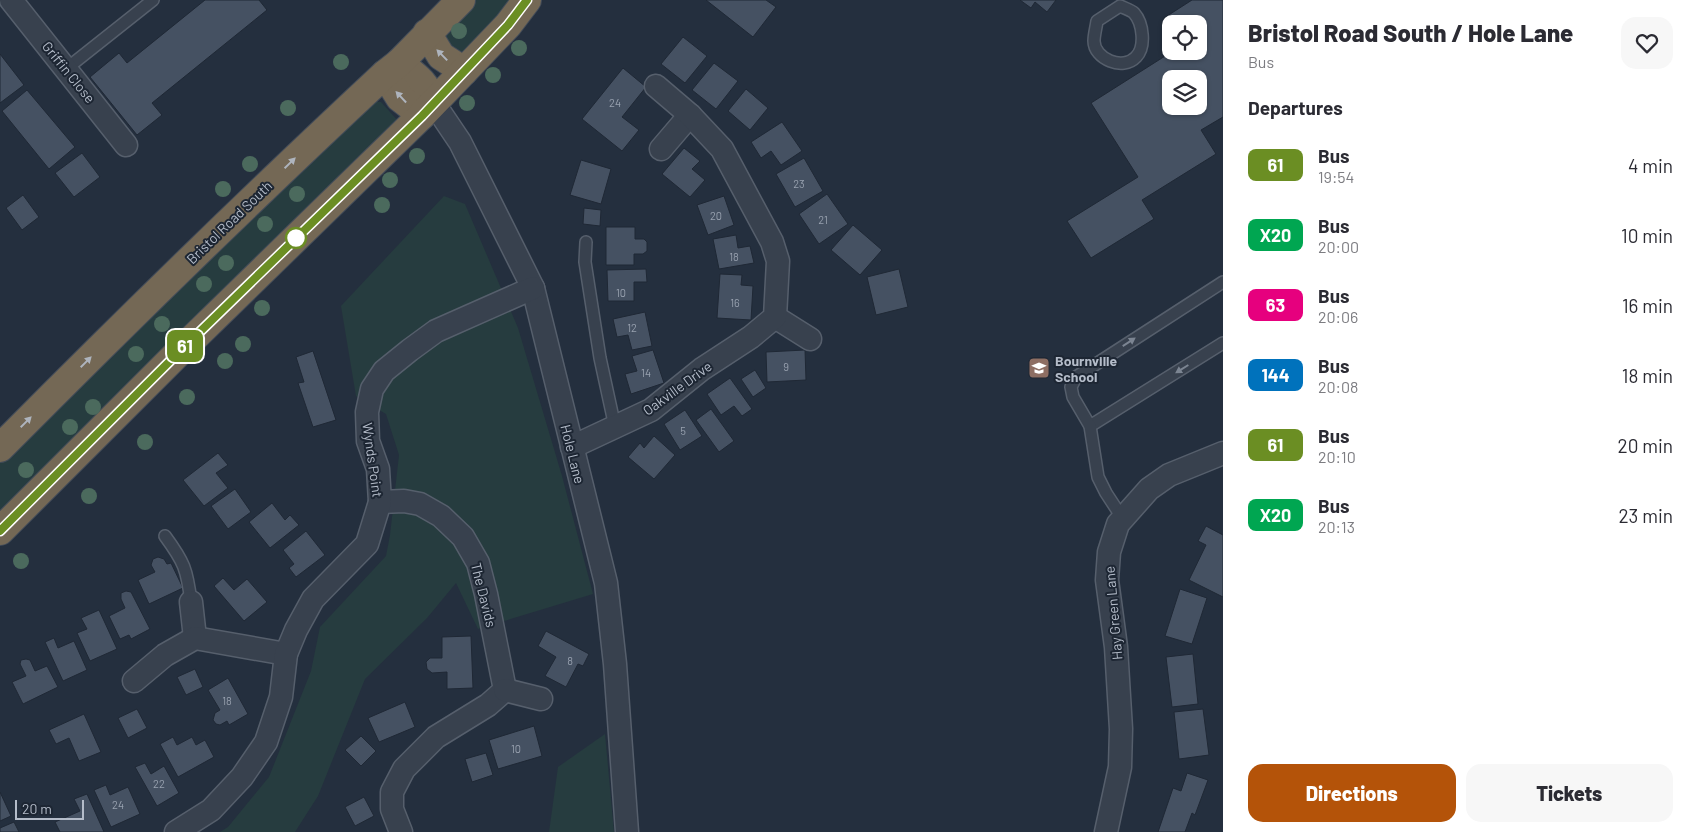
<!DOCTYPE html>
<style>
:root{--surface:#fff;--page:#f7f7f7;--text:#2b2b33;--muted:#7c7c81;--accent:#b45309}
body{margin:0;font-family:Barlow,sans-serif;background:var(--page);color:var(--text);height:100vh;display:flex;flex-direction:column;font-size:19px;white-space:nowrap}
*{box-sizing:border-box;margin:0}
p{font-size:16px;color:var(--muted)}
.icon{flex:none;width:28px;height:28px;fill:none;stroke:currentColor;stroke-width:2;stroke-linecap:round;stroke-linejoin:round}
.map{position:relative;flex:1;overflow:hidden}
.side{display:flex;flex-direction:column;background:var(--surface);width:475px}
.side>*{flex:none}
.badge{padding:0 10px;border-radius:8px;font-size:18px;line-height:32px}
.tools{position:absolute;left:1162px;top:15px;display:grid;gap:10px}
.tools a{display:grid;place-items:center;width:45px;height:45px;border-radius:10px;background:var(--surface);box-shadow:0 1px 4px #0004;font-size:25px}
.scale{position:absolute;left:15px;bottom:12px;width:69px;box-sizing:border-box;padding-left:5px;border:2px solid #b4bcc9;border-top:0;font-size:14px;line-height:18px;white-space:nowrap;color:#b4bcc9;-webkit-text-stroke:4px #1d2633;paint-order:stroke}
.map>.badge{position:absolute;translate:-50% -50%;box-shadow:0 0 0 2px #fff}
h2{padding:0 25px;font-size:19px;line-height:45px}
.round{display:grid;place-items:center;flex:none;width:52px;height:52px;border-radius:15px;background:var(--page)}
.head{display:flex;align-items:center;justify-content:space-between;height:85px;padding:0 25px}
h1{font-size:24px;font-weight:800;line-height:38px}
.button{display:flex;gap:10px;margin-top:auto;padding:10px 25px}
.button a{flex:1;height:58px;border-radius:15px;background:var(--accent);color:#fff;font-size:20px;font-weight:800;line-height:58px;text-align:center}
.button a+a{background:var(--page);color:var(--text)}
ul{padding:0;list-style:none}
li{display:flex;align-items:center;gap:15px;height:70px;padding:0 25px}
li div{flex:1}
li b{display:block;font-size:19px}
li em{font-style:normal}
li .badge{min-width:55px;font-weight:700;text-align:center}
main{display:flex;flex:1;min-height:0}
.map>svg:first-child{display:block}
.green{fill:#263c3f}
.building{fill:#455162;stroke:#1f2835;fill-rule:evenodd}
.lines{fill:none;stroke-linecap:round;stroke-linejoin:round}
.lane-casing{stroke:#565f6c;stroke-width:14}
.street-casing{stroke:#565f6c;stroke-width:25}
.highway-casing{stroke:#434c59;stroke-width:30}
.lane{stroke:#38414e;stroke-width:11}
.street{stroke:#38414e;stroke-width:22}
.highway{stroke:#746855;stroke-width:28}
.tree{fill:#4b6a5d}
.oneway{fill:#aeb4bd}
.oneway2{fill:#7c8592}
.line-casing{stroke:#fff;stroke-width:11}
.line{stroke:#6b8e23;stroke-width:8}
.stop-dot{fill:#fff;stroke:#6b8e23;stroke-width:2.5}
.labels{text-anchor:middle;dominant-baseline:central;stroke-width:4;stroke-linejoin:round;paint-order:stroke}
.number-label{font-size:11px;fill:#98a1af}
.street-label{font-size:14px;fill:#b4bcc9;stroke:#1d2633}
.poi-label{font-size:14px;font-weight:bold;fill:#b4bcc9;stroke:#1d2633;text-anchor:start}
</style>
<main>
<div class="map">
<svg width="1223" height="832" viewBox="0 0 1223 832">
<rect width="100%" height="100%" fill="#242f3e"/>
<g class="green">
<path d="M 472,0 L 515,0 L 459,58 L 448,47 L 445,32 Z"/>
<path d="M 370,101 L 381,102 L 399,122 L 0,517 L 0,460 Z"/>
<path d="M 444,196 L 465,204 L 518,328 L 562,476 L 593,594 L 478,629 L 456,583 L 427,618 L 365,679 L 318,796 L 295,832 L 220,832 L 228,827 L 269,777 L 311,671 L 320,627 L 386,556 L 390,535 L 399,455 L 386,414 L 356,396 L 341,306 Z"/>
<path d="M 605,734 L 614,832 L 549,832 L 558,767 Z"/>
</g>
<g class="building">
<path d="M 205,0 L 259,0 L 267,10 L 152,103 L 162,115 L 137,135 L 90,77 L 119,53 L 127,63 Z"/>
<path d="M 706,0 L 766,0 L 776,7 L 753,37 Z"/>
<path d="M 1020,0 L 1056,0 L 1047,12 L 1035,2 L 1031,8 Z"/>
<path d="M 1192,0 L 1223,0 L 1223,117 L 1201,130 L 1216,154 L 1142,200 L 1154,219 L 1091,258 L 1067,221 L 1138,177 L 1091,103 L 1173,51 L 1199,51 L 1199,24 L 1171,24 L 1171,29 L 1164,18 ZM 1171,79 L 1199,79 L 1199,106 L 1171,106 Z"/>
<path d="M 683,37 L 707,56 L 685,83 L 661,64 Z"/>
<path d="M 0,54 L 24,85 L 0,103 Z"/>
<path d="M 714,63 L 738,81 L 716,109 L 692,90 Z"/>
<path d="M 623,68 L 646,87 L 622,117 L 639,130 L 622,151 L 582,119 Z"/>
<path d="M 746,89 L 768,108 L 750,130 L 728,111 Z"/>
<path d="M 27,90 L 75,147 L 49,169 L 2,111 Z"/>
<path d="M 782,122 L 802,151 L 781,165 L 771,151 L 761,158 L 751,142 Z"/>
<path d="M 684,148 L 700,161 L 692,169 L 705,180 L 690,197 L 662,174 Z"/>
<path d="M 82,153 L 100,177 L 74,197 L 55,173 Z"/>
<path d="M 804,158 L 823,191 L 795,207 L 776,174 Z"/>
<path d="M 581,160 L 611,169 L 601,204 L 570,195 Z"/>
<path d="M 827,194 L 848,224 L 819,244 L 799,214 Z"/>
<path d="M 23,195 L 39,217 L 22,230 L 6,208 Z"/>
<path d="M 724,196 L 734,225 L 708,235 L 697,205 Z"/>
<path d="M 584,208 L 601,210 L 600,226 L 583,224 Z"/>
<path d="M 853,225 L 882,250 L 860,275 L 831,250 Z"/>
<path d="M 606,227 L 635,227 L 635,239 L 644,239 L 647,242 L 647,251 L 643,254 L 634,254 L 634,265 L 606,265 Z"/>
<path d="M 736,235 L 738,248 L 750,246 L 754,263 L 719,269 L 713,239 Z"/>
<path d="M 646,269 L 647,282 L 634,282 L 634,301 L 608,301 L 607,270 Z"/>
<path d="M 899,269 L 908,307 L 876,315 L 867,277 Z"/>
<path d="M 720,274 L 742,275 L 741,285 L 753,286 L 751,320 L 717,318 Z"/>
<path d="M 645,312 L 652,346 L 632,350 L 628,335 L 617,337 L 613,319 Z"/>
<path d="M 653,350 L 664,383 L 631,394 L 625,374 L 637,371 L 632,356 Z"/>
<path d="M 805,350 L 806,380 L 767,382 L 766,352 Z"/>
<path d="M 313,351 L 336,420 L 313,427 L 298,383 L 304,382 L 296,357 Z"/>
<path d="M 755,370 L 766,388 L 753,397 L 741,379 Z"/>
<path d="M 730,378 L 752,409 L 742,416 L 734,406 L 721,415 L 707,394 Z"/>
<path d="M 711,409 L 734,441 L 719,452 L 696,420 Z"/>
<path d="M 685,410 L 702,436 L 680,450 L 664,424 Z"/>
<path d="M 654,436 L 675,455 L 654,479 L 628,457 L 640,443 L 644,448 Z"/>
<path d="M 218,453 L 228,465 L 216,473 L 228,488 L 204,506 L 183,480 Z"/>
<path d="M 235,489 L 251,512 L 228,529 L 211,506 Z"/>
<path d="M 272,503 L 285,520 L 290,515 L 299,525 L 270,548 L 249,522 Z"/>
<path d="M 1206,526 L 1223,535 L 1223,597 L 1189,580 L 1206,545 L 1198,541 Z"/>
<path d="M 306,531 L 325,555 L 296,577 L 289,568 L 294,564 L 283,550 Z"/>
<path d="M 158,557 L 164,559 L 167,564 L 171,563 L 183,588 L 149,604 L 138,580 L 155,572 L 151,565 L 153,559 Z"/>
<path d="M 223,578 L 234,590 L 247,579 L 267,602 L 244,621 L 214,586 Z"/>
<path d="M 1180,589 L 1207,598 L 1192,644 L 1165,636 Z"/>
<path d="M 126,591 L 131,592 L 150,629 L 131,639 L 129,635 L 120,639 L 109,616 L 125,608 L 121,599 L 121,593 Z"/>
<path d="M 99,610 L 117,649 L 90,661 L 77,633 L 87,629 L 81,618 Z"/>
<path d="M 546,631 L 589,654 L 583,666 L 578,664 L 566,687 L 545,676 L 556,657 L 538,646 Z"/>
<path d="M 471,636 L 473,688 L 447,689 L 447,672 L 432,673 L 427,669 L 426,662 L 430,658 L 442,658 L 442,637 Z"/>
<path d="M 54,638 L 58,648 L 74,641 L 87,670 L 63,681 L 45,642 Z"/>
<path d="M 1193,654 L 1198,704 L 1172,707 L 1166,657 Z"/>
<path d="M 26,659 L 30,660 L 35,671 L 47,666 L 58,687 L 23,704 L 12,682 L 26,676 L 20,664 L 21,660 Z"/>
<path d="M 195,669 L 203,687 L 186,695 L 177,677 Z"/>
<path d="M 228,678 L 248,714 L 229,725 L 227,721 L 220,725 L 216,724 L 213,720 L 215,713 L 220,710 L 208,690 Z"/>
<path d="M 405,702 L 415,727 L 379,742 L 368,718 Z"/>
<path d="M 137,709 L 147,728 L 128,738 L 118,718 Z"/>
<path d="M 1203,709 L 1209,755 L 1179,759 L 1174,712 Z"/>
<path d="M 84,714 L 101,752 L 79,761 L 69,738 L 56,744 L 49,730 Z"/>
<path d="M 534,726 L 542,756 L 498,769 L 489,740 Z"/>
<path d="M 361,736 L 376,751 L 361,766 L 345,750 Z"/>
<path d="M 173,737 L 177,745 L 192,737 L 196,745 L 205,740 L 214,757 L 178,777 L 160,744 Z"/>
<path d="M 486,753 L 493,775 L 472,782 L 465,759 Z"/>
<path d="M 145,763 L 151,774 L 164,766 L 179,793 L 157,806 L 135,767 Z"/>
<path d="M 1187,773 L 1208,780 L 1195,815 L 1192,813 L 1185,832 L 1158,832 L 1173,788 L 1181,791 Z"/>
<path d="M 106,785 L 110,795 L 128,787 L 140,814 L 111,827 L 94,790 Z"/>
<path d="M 0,792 L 11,816 L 0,821 Z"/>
<path d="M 87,794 L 104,832 L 60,832 L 55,822 L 80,811 L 74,799 Z"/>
<path d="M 364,797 L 374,816 L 355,826 L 345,807 Z"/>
<path d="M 14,822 L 19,832 L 0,832 L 0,828 Z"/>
</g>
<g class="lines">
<g class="lane-casing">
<g id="lane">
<path d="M 1120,6 C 1124,8 1131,10 1134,13 C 1143,23 1146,47 1136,57 C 1123,71 1094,59 1094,41 C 1094,35 1096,28 1097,21 Z"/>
<path d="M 66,69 L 153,0"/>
<path d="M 586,242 L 585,262 L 600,358 L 615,427"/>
<path d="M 1090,426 L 1223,343"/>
<path d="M 1123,519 L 1106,493 L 1098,477 L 1090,426 L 1073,397 L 1071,387 L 1076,377 L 1223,282"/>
<path d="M 165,536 C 184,562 187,569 191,602"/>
</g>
</g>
<g class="street-casing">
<g id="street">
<path d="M 11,0 L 126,145"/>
<path d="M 433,102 L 460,142 L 533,288 L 606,583 L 615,664 L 627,832"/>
<path d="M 661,149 L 690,115"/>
<path d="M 775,317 L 810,339"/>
<path d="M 572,447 L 651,410 L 702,369 L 751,337 L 775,317 L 778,261 L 772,242 L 722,149 L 690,115 L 656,86"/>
<path d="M 380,502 L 404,501 L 420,504 L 441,516 L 463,537 L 478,563 L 486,594 L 505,690 L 488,705 L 436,737 L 404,769 L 392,792 L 392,809 L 401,832"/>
<path d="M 191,602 L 195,638"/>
<path d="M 134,681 L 165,655 L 195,638 L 286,654"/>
<path d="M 505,690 L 541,699"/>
<path d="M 176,832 L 211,810 L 242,777 L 266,742 L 281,697 L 286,654 L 296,630 L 313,599 L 367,544 L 380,502 L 378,469 L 368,441 L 367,412 L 372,389 L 384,371 L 410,350 L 436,331 L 533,288"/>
<path d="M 1106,832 L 1120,767 L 1121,729 L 1116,647 L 1107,580 L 1109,552 L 1118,524 L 1149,489 L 1169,475 L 1223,453"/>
</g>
</g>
<g class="highway-casing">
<g id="highway">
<path d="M 427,33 L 441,56 L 464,71"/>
<path d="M 399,63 C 417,77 424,80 433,102"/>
<path d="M 385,74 L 400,98 L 422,115"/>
<path d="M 0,448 C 126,321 254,196 385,74 L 399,63 L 461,0"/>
<path d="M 0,531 L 177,354 L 422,115 L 508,25 L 527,0"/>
</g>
</g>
<use href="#lane" class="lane"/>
<use href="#street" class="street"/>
<use href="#highway" class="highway"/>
</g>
<g class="tree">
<circle cx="459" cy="31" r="8"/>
<circle cx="519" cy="48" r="8"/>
<circle cx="341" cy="62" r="8"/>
<circle cx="493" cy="75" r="8"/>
<circle cx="467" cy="103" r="8"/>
<circle cx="288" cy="108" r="8"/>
<circle cx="417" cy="156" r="8"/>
<circle cx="250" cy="164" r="8"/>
<circle cx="390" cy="180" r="8"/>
<circle cx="223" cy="189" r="8"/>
<circle cx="297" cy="194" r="8"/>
<circle cx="382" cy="205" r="8"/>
<circle cx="265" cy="224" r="8"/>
<circle cx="226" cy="263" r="8"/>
<circle cx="204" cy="284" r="8"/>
<circle cx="262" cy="308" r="8"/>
<circle cx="162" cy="324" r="8"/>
<circle cx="243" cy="344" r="8"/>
<circle cx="136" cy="354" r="8"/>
<circle cx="225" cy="361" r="8"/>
<circle cx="187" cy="397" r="8"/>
<circle cx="93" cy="407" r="8"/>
<circle cx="70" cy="427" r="8"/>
<circle cx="145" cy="442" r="8"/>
<circle cx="26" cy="470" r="8"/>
<circle cx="89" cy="496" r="8"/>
<circle cx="21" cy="561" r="8"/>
</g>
<defs><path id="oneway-solid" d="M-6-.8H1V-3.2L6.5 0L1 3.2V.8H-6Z" transform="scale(1.25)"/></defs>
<g class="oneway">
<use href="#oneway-solid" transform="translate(442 55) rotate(-134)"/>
<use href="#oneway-solid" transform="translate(401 97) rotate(-133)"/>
<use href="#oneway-solid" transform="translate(290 163) rotate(-44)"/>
<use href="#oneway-solid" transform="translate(86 362) rotate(-45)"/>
<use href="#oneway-solid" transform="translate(26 422) rotate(-45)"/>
</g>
<g class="oneway2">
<use href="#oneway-solid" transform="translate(1129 342) rotate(-33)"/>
<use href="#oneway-solid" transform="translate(1182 369) rotate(148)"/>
</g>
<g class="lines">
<g class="line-casing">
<path id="line" d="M 0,531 L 177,354 L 422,116 L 508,25 L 527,0"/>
</g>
<use href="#line" class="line"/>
</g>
<defs>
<g id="school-square" transform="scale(1.125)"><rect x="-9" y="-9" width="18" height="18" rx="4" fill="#8d6e63" stroke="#1d2633"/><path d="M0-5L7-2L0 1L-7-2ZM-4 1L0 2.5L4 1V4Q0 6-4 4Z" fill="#fff"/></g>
</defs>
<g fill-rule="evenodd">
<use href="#school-square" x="1039" y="368"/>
</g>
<circle class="stop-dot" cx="296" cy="238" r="10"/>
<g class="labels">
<g class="number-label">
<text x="615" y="102">24</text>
<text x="799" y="183">23</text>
<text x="716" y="215">20</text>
<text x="823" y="219">21</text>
<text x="734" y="256">18</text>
<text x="621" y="292">10</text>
<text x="735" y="302">16</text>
<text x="632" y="327">12</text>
<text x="786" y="366">9</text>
<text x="646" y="372">14</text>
<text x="683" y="430">5</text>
<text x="570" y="660">8</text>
<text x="227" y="700">18</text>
<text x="516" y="748">10</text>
<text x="159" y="783">22</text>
<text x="118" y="804">24</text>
</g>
<g class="street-label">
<text transform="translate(69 72) rotate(51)">Griffin Close</text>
<text transform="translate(229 222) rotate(-44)">Bristol Road South</text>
<text transform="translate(677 388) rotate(-36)">Oakville Drive</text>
<text transform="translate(573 454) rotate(76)">Hole Lane</text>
<text transform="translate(373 460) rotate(82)">Wynds Point</text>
<text transform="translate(484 595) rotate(76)">The Davids</text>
<text transform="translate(1113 613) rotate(-95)">Hay Green Lane</text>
</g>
<g class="poi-label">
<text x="1055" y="360">Bournville<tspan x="1055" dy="16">School</tspan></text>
</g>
</g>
</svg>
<div class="tools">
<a><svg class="icon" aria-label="locate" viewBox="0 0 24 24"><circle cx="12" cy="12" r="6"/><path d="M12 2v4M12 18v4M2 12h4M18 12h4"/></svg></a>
<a><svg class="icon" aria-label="layers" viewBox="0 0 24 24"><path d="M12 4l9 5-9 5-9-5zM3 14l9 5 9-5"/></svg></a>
</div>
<div class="scale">20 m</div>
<b class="badge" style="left:185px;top:346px;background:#6b8e23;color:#fff">61</b>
</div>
<section class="side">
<div class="head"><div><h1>Bristol Road South / Hole Lane</h1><p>Bus</p></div><a class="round"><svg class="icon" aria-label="heart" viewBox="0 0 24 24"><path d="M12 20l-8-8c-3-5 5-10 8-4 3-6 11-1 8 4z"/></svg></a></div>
<h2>Departures</h2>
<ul>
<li><span class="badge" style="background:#6b8e23;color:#fff">61</span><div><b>Bus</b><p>19:54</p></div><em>4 min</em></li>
<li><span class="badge" style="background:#00a651;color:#fff">X20</span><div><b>Bus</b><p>20:00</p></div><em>10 min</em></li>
<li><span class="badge" style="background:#e6007e;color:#fff">63</span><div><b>Bus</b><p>20:06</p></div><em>16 min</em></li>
<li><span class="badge" style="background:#0072bc;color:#fff">144</span><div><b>Bus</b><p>20:08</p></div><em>18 min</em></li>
<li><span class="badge" style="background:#6b8e23;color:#fff">61</span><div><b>Bus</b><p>20:10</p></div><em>20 min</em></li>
<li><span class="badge" style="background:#00a651;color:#fff">X20</span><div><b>Bus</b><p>20:13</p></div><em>23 min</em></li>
</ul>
<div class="button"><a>Directions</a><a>Tickets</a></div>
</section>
</main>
